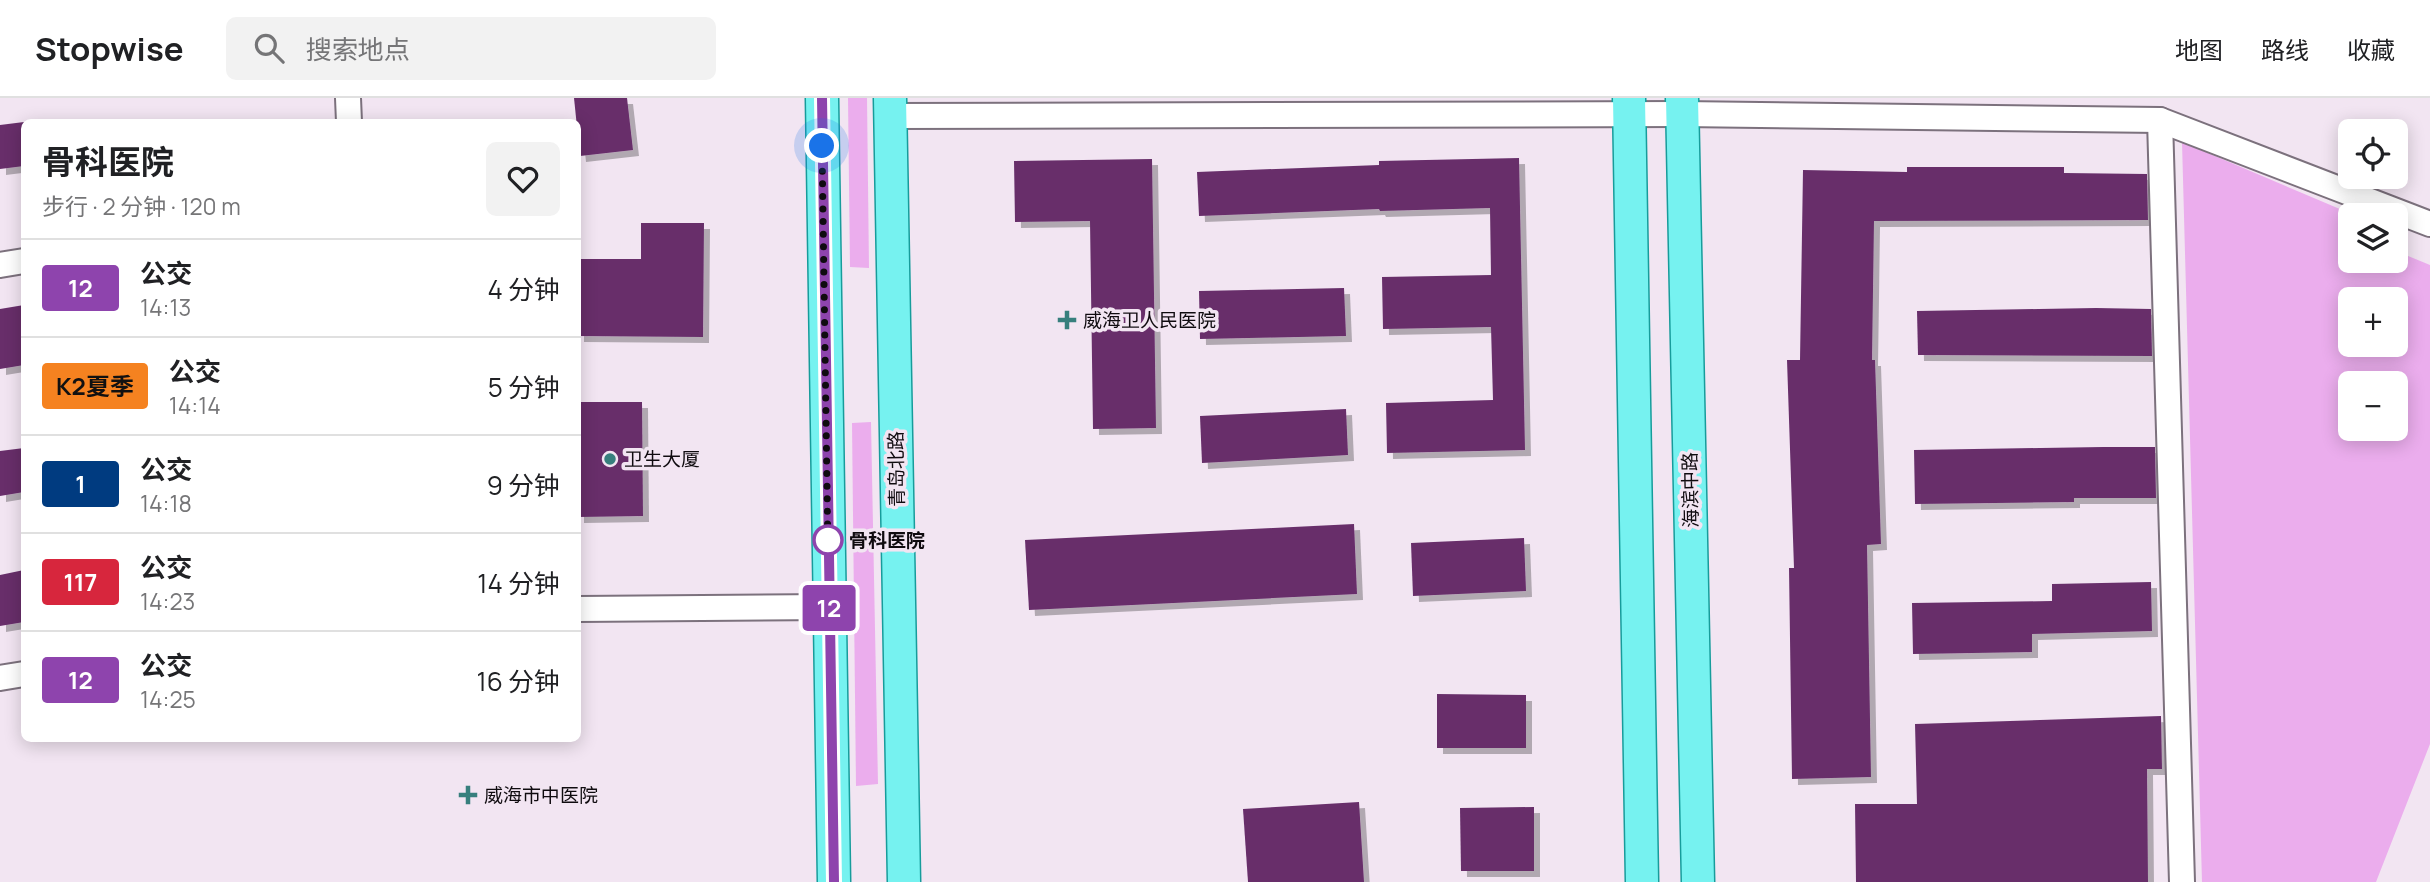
<!DOCTYPE html>
<html lang="zh">
<meta charset="utf-8">
<style>
:root{--surface:#fff;--page:#f2f2f2;--text:#202124;--muted:#757577;--line:#e0e0e0}
body{margin:0;font-family:Manrope,"Noto Sans SC",sans-serif;background:var(--page);color:var(--text);height:100vh;display:flex;flex-direction:column;font-size:26px;white-space:nowrap}
*{box-sizing:border-box;margin:0}
p{font-size:23px;color:var(--muted)}
.icon{flex:none;width:38px;height:38px;fill:none;stroke:currentColor;stroke-width:2;stroke-linecap:round;stroke-linejoin:round}
.map{position:relative;flex:1;overflow:hidden}
.sheet{position:absolute;left:21px;top:21px;width:560px;height:623px;display:flex;flex-direction:column;background:var(--surface);border-radius:10px;box-shadow:0 4px 18px #0003}
.sheet>*{flex:none}
.badge{padding:0 14px;border-radius:5px;font-size:24px;line-height:46px}
.controls{position:absolute;left:2338px;top:21px;display:grid;gap:14px}
.controls a{display:grid;place-items:center;width:70px;height:70px;border-radius:10px;background:var(--surface);box-shadow:0 4px 18px #0003;font-size:35px}
.you{position:absolute;width:35px;height:35px;margin:-18px;border:5px solid #fff;border-radius:50%;background:#1a73e8;box-shadow:0 0 0 10px #1a73e833}
.map>.badge{position:absolute;translate:-50% -50%;box-shadow:0 0 0 4px #fff}
.round{display:grid;place-items:center;flex:none;width:74px;height:74px;border-radius:10px;background:var(--page)}
.overview{display:flex;align-items:center;justify-content:space-between;height:119px;padding:0 21px}
h1{font-size:33px;font-weight:700;line-height:52px}
ul{padding:0;list-style:none}
li{display:flex;align-items:center;gap:21px;height:98px;padding:0 21px;border-top:2px solid var(--line)}
li div{flex:1}
li b{display:block;font-size:26px}
li em{font-style:normal}
li .badge{min-width:77px;font-weight:700;text-align:center}
header{display:flex;align-items:center;gap:42px;box-sizing:border-box;height:98px;padding:0 35px;background:var(--surface);border-bottom:2px solid var(--line)}
header strong{font-size:33px}
nav{display:flex;gap:38px;margin-inline-start:auto;font-size:24px}
.search{width:490px;height:63px;background:var(--page);display:flex;align-items:center;gap:18px;box-sizing:border-box;padding:0 24px;border-radius:10px;color:var(--muted);font-size:26px}
.map>svg:first-child{display:block}
.green{fill:#ebaded;fill-rule:evenodd}
.building{fill:#682f6b;filter:url(#shadow)}
.lines{fill:none;stroke-linecap:round;stroke-linejoin:round}
.minor-casing{stroke:#7c717d;stroke-width:28}
.major-casing{stroke:#179c9b;stroke-width:35}
.minor{stroke:#fff;stroke-width:24}
.major{stroke:#76f2f0;stroke-width:32}
.line-casing{stroke:#fff;stroke-width:16}
.line{stroke:#8e44ad;stroke-width:10}
.walk{stroke:#0f0b0f;stroke-width:7;stroke-dasharray:0 12.6}
.poi-dot{fill:#377f7d;stroke:#f2e5f2;stroke-width:2.5}
.stop-dot{fill:#fff;stroke:#8e44ad;stroke-width:3.5}
.labels{text-anchor:middle;dominant-baseline:central;stroke-width:7;stroke-linejoin:round;paint-order:stroke}
.poi-label{font-size:19px;fill:#0f0b0f;stroke:#f2e5f2;text-anchor:start}
.street-label{font-size:19px;fill:#0f0b0f;stroke:#f2e5f2}
.stop-label{font-size:19px;font-weight:bold;fill:#0f0b0f;stroke:#f2e5f2;text-anchor:start}
</style>
<header>
<strong>Stopwise</strong>
<div class="search"><svg class="icon" aria-label="search" viewBox="0 0 24 24"><circle cx="10" cy="10" r="6"/><path d="M15 15l6 6"/></svg>搜索地点</div>
<nav><a>地图</a><a>路线</a><a>收藏</a></nav>
</header>
<div class="map">
<svg width="2430" height="784" viewBox="0 0 2430 784">
<defs>
<filter id="shadow"><feDropShadow dx="6" dy="6" stdDeviation="0" flood-color="#0004"/></filter>
</defs>
<rect width="100%" height="100%" fill="#f2e5f2"/>
<g class="green">
<path d="M 848,0 L 867,0 L 869,170 L 850,169 Z"/>
<path d="M 2182,44 L 2354,117 L 2350,117 L 2350,163 L 2396,163 L 2396,153 L 2430,167 L 2430,646 L 2376,784 L 2202,784 ZM 2396,201 L 2396,247 L 2350,247 L 2350,201 ZM 2350,285 L 2396,285 L 2396,331 L 2350,331 Z"/>
<path d="M 871,324 L 878,686 L 856,688 L 852,325 Z"/>
</g>
<g class="building">
<path d="M 574,0 L 627,0 L 633,52 L 580,58 Z"/>
<path d="M 24,24 L 24,68 L 0,71 L 0,27 Z"/>
<path d="M 1519,60 L 1525,352 L 1387,355 L 1386,305 L 1493,302 L 1491,229 L 1383,231 L 1382,179 L 1491,177 L 1490,110 L 1380,113 L 1379,111 L 1199,118 L 1197,74 L 1379,67 L 1379,63 Z"/>
<path d="M 1152,61 L 1156,330 L 1093,331 L 1090,123 L 1015,124 L 1014,63 Z"/>
<path d="M 1907,69 L 2064,69 L 2064,75 L 2147,76 L 2148,122 L 1874,123 L 1872,262 L 1875,262 L 1881,446 L 1867,447 L 1871,679 L 1792,681 L 1789,470 L 1794,470 L 1787,262 L 1800,262 L 1803,72 L 1907,74 Z"/>
<path d="M 641,125 L 704,125 L 703,239 L 578,238 L 578,161 L 641,161 Z"/>
<path d="M 1344,190 L 1346,238 L 1200,241 L 1199,193 Z"/>
<path d="M 24,207 L 24,267 L 0,271 L 0,211 Z"/>
<path d="M 2096,210 L 2151,211 L 2152,258 L 1918,257 L 1917,213 Z"/>
<path d="M 578,304 L 642,304 L 643,418 L 578,419 Z"/>
<path d="M 1346,311 L 1348,357 L 1202,365 L 1200,318 Z"/>
<path d="M 2103,349 L 2155,349 L 2156,400 L 2074,400 L 2074,404 L 1915,406 L 1914,352 Z"/>
<path d="M 24,350 L 24,394 L 0,398 L 0,353 Z"/>
<path d="M 1354,426 L 1357,496 L 1029,512 L 1025,442 Z"/>
<path d="M 1524,440 L 1526,493 L 1413,498 L 1411,445 Z"/>
<path d="M 24,472 L 24,524 L 0,528 L 0,477 Z"/>
<path d="M 2151,484 L 2152,533 L 2032,536 L 2032,554 L 1913,556 L 1912,505 L 2052,503 L 2052,486 Z"/>
<path d="M 1437,596 L 1526,597 L 1526,650 L 1437,650 Z"/>
<path d="M 2161,618 L 2162,671 L 2147,671 L 2148,784 L 1856,784 L 1855,706 L 1917,706 L 1915,626 Z"/>
<path d="M 1359,704 L 1364,784 L 1248,784 L 1243,711 Z"/>
<path d="M 1534,709 L 1534,773 L 1461,773 L 1460,710 Z"/>
</g>
<g class="lines">
<g class="minor-casing">
<g id="minor">
<path d="M 348,0 L 349,24"/>
<path d="M 890,18 L 1682,16 L 2160,22 L 2430,126"/>
<path d="M 2160,22 L 2182,784"/>
<path d="M 0,167 L 24,163"/>
<path d="M 578,511 L 829,509"/>
<path d="M 0,580 L 24,576"/>
</g>
</g>
<g class="major-casing">
<g id="major">
<path d="M 822,0 L 834,784"/>
<path d="M 890,0 L 904,784"/>
<path d="M 1629,0 L 1642,784"/>
<path d="M 1682,0 L 1698,784"/>
</g>
</g>
<use href="#minor" class="minor"/>
<use href="#major" class="major"/>
</g>
<g class="lines">
<g class="line-casing">
<path id="line" d="M 822,0 L 834,784"/>
</g>
<use href="#line" class="line"/>
<path class="walk" d="M 822,48 L 828,455 L 828,442"/>
</g>
<g class="poi-dot">
<path d="M1063.5 211.5h7v7h7v7h-7v7h-7v-7h-7v-7h7z"/>
<circle cx="610" cy="361" r="7"/>
<path d="M464.5 686.5h7v7h7v7h-7v7h-7v-7h-7v-7h7z"/>
</g>
<circle class="stop-dot" cx="828" cy="442" r="14"/>
<g class="labels">
<g class="poi-label">
<text x="1083" y="222">威海卫人民医院</text>
<text x="624" y="361">卫生大厦</text>
<text x="484" y="697">威海市中医院</text>
</g>
<g class="street-label">
<text transform="translate(896 371) rotate(-91)">青岛北路</text>
<text transform="translate(1690 392) rotate(-91)">海滨中路</text>
</g>
<g class="stop-label">
<text x="849" y="442">骨科医院</text>
</g>
</g>
</svg>
<div class="controls">
<a><svg class="icon" aria-label="locate" viewBox="0 0 24 24"><circle cx="12" cy="12" r="6"/><path d="M12 2v4M12 18v4M2 12h4M18 12h4"/></svg></a>
<a><svg class="icon" aria-label="layers" viewBox="0 0 24 24"><path d="M12 4l9 5-9 5-9-5zM3 14l9 5 9-5"/></svg></a>
<a>+</a>
<a>−</a>
</div>
<div class="you" style="left:822px;top:48px"></div>
<b class="badge" style="left:829px;top:510px;background:#8e44ad;color:#fff">12</b>
<section class="sheet">
<div class="overview"><div><h1>骨科医院</h1><p>步行 · 2 分钟 · 120 m</p></div><a class="round"><svg class="icon" aria-label="heart" viewBox="0 0 24 24"><path d="M12 20l-8-8c-3-5 5-10 8-4 3-6 11-1 8 4z"/></svg></a></div>
<ul>
<li><span class="badge" style="background:#8e44ad;color:#fff">12</span><div><b>公交</b><p>14:13</p></div><em>4 分钟</em></li>
<li><span class="badge" style="background:#f58220;color:#111">K2夏季</span><div><b>公交</b><p>14:14</p></div><em>5 分钟</em></li>
<li><span class="badge" style="background:#003b80;color:#fff">1</span><div><b>公交</b><p>14:18</p></div><em>9 分钟</em></li>
<li><span class="badge" style="background:#d7263d;color:#fff">117</span><div><b>公交</b><p>14:23</p></div><em>14 分钟</em></li>
<li><span class="badge" style="background:#8e44ad;color:#fff">12</span><div><b>公交</b><p>14:25</p></div><em>16 分钟</em></li>
</ul>
</section>
</div>
